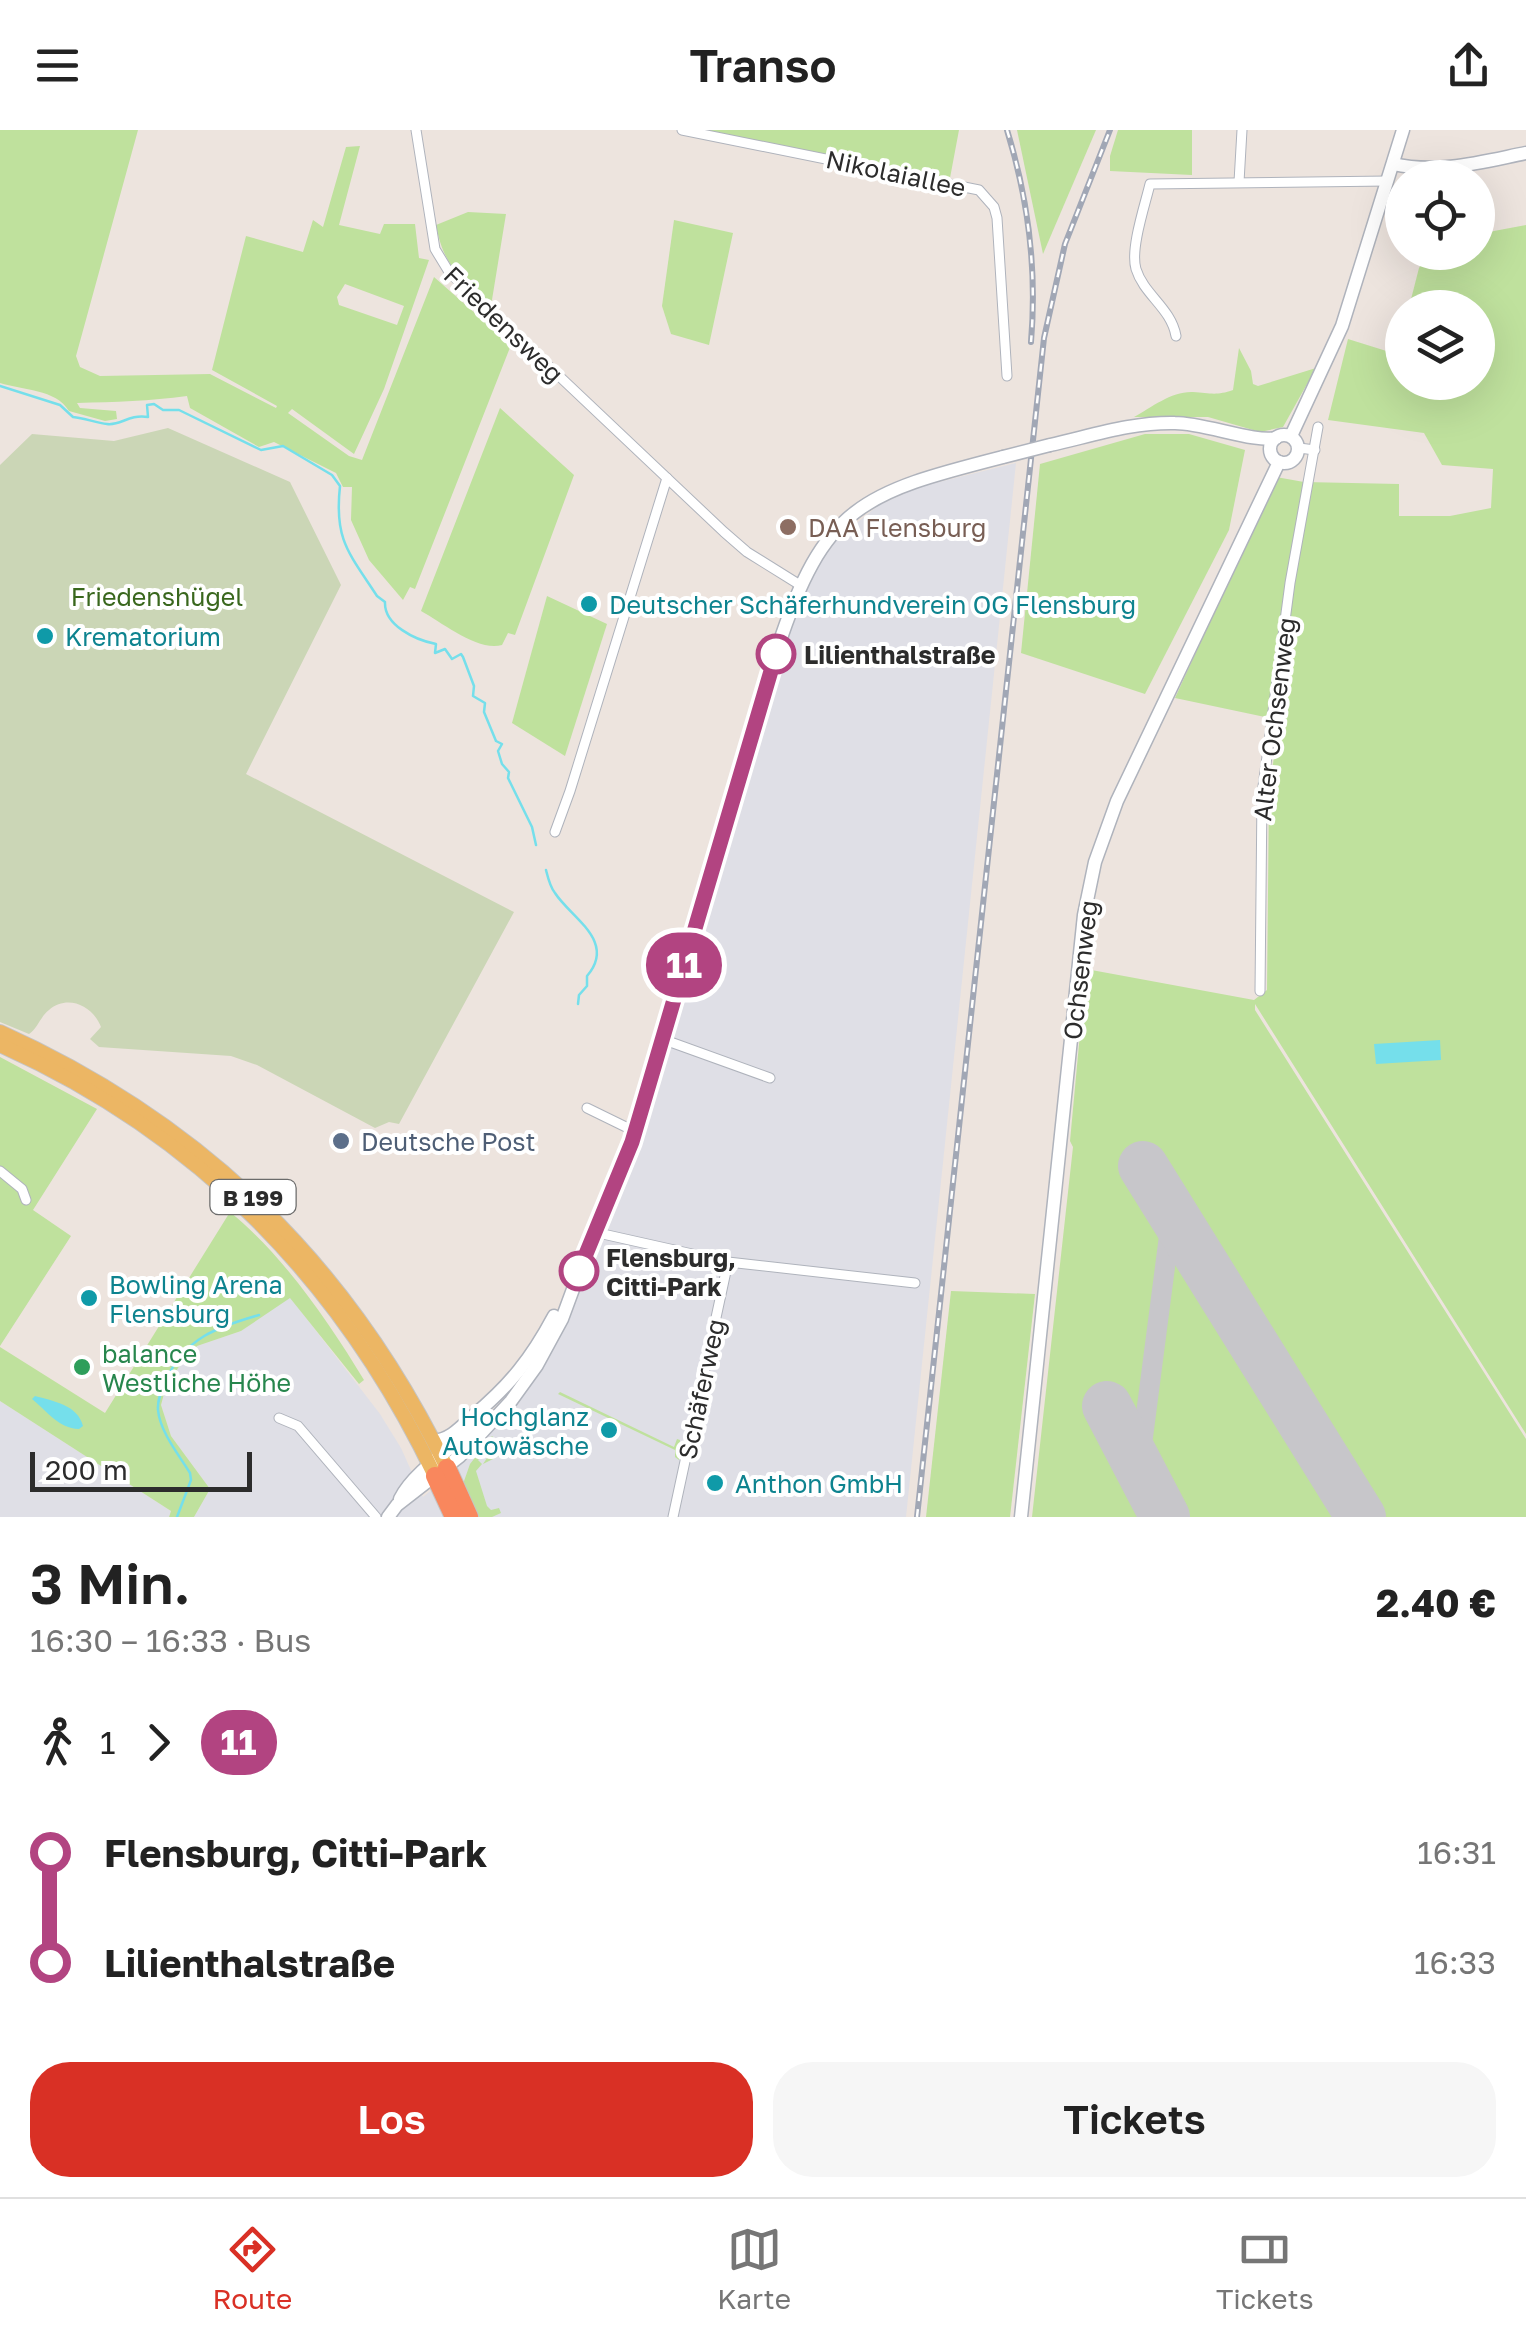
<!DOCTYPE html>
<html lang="de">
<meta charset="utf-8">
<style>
:root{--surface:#fff;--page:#f6f6f6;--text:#222;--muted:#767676;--line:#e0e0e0;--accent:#d93025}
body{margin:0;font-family:"Golos Text",sans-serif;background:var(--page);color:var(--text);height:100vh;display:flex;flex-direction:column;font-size:38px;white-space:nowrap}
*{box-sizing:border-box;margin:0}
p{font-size:32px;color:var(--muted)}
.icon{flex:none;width:55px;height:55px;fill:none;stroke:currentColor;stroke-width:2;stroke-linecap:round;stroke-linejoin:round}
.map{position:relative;height:1387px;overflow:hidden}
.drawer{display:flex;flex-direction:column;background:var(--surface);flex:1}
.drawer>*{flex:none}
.badge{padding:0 20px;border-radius:32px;font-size:35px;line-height:65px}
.fabs{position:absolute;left:1385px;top:30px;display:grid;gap:20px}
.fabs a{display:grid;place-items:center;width:110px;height:110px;border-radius:50%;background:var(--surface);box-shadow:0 10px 40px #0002;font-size:50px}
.scale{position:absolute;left:30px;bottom:25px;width:222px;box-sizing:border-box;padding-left:10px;border:5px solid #2c2c2c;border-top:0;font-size:28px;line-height:35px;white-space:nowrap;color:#2c2c2c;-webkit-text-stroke:8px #fff;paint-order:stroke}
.map>.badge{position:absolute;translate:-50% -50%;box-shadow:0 0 0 5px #fff}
.legs{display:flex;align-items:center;gap:15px;height:110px;padding:0 30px;font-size:32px}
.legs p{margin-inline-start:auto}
.head{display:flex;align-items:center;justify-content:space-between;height:170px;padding:0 30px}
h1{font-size:55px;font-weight:600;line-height:75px}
.action{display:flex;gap:20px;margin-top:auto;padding:20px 30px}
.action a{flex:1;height:115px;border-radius:40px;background:var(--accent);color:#fff;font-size:40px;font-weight:600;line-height:115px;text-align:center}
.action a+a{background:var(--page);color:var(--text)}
ul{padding:0 30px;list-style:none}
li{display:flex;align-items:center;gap:35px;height:110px;font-size:38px}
li i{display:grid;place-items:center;width:15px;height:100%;margin:0 12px;background:currentColor}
li i::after{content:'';width:25px;height:25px;margin:-12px;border:8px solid;border-radius:50%;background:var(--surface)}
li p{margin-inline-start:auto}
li:first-child i{background:linear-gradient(#0000 50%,currentColor 0)}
li:last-child i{background:linear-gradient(currentColor 50%,#0000 0)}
header{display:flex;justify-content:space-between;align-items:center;height:130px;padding:0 30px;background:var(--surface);font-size:45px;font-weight:600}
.menu{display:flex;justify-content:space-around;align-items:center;height:140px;border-top:2px solid var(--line);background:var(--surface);font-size:28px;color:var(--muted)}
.menu a{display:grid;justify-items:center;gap:5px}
.menu .current{color:var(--accent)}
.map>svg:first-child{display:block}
.industrial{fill:#dfdfe6}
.green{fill:#bfe19d;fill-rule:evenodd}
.cemetery{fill:#cbd6b6}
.water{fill:#75dfeb}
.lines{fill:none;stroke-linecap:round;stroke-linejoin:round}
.stream{stroke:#75dfeb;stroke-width:2.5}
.taxiway{stroke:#c7c6ca;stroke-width:20}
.runway{stroke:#c7c6ca;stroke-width:50}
.street-casing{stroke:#afb3bc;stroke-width:11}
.secondary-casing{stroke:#afb3bc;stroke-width:15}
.primary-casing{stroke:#c4c4c4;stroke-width:16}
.highway-casing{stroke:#c4c4c4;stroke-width:20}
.street{stroke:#fff;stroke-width:9}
.secondary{stroke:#fff;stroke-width:12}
.primary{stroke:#ecb664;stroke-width:14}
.highway{stroke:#f9875d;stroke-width:18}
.rail-casing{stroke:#a1a7b5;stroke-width:6}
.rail{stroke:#fff;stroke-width:2.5;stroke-dasharray:8;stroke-linecap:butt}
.secondary-bridge-casing{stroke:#afb3bc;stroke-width:15;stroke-linecap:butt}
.secondary-bridge{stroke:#fff;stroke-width:12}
.line-1-casing{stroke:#fff;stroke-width:22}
.line-1{stroke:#b24481;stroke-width:15}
.education-dot{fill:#8d6e63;stroke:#fff;stroke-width:4}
.culture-dot{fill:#0f9aa8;stroke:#fff;stroke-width:4}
.stop-1-dot{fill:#fff;stroke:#b24481;stroke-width:5}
.service-dot{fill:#5c6f8a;stroke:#fff;stroke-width:4}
.leisure-dot{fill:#2e9e5b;stroke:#fff;stroke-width:4}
.labels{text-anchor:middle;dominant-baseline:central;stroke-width:8;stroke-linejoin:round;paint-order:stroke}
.shield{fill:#fff;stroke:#6b6b6b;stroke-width:2.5}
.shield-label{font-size:22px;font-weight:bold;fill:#2c2c2c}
.street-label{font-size:25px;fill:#2c2c2c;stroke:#fff}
.education-label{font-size:25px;fill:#785e54;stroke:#fff;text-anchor:start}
.park-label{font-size:25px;fill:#39671d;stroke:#fff}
.culture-label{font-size:25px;fill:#0d838f;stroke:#fff;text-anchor:start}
.stop-label{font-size:25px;font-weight:bold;fill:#2c2c2c;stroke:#fff;text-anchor:start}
.service-label{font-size:25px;fill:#4e5e75;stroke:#fff;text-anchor:start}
.leisure-label{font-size:25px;fill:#27864d;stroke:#fff;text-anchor:start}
</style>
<header><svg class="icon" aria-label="menu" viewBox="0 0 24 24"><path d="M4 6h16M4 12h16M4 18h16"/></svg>Transo<svg class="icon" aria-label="share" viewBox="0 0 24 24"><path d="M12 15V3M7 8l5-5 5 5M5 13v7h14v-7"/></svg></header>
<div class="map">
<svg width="1526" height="1387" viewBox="0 0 1526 1387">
<rect width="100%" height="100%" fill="#ede4de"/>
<g class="industrial">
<path d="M 1016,333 L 906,1387 L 194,1387 L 210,1359 L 171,1306 L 161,1275 L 164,1264 L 178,1238 L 197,1216 L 241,1201 L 290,1167 L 380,1284 L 401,1318 L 423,1367 L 455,1340 L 532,1252 L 565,1195 L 646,981 L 800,462 L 838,408 L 879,375 L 919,357 Z"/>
<path d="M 0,1271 L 171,1381 L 169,1387 L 0,1387 Z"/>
</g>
<g class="green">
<path d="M 0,0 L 138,0 L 76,226 L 80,237 L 100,246 L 210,244 L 276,278 L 277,276 L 212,240 L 246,106 L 303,122 L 313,90 L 323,97 L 346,17 L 360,16 L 339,95 L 380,104 L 384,94 L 415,94 L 419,128 L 429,130 L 384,259 L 354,324 L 292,279 L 288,283 L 349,326 L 362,330 L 434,147 L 511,215 L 415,459 L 410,457 L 403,470 L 369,430 L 351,390 L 352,357 L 343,357 L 336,343 L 274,312 L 259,317 L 190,278 L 187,266 C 150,271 115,272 77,273 L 80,278 L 116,281 L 117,289 L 105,291 L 69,281 C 56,259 22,260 0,253 ZM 345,154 L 404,176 L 397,195 L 339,175 L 337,167 Z"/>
<path d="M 699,0 L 959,0 L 950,48 Z"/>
<path d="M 1017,0 L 1096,0 L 1043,124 Z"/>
<path d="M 1118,0 L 1192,0 L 1192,45 L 1110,41 L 1110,26 Z"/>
<path d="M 468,82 L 506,84 L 491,176 C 461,147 444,138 436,95 Z"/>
<path d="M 674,90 L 733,103 L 709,215 L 671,204 L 662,176 Z"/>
<path d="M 1526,95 L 1526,1304 L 1255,874 L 1255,880 L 1526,1309 L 1526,1387 L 1032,1387 L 1073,1017 L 1070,1011 L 1086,839 L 1254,870 L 1267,860 L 1269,663 L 1279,590 L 1175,568 L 1276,347 L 1304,352 L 1399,354 L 1399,386 L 1450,386 L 1491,378 L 1493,339 L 1442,335 L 1424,303 L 1328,290 L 1348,209 L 1396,224 L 1402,203 L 1402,252 L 1478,252 L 1478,178 L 1409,177 L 1419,138 L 1428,123 L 1478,122 L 1478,104 Z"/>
<path d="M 1239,218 L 1251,241 L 1253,254 L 1258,256 L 1316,238 L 1283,297 L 1260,302 L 1208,287 L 1134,287 C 1152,277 1172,261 1193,262 C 1210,263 1216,266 1233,260 Z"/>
<path d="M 500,278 L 574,345 L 515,505 L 508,503 L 502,515 C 478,522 443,493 421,481 Z"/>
<path d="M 1145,304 L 1189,304 L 1245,320 L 1229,400 L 1145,564 L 1021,523 L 1040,334 Z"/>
<path d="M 547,466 L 607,494 L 565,626 L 512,593 Z"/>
<path d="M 0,927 L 97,979 L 33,1080 L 71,1106 L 0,1216 Z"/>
<path d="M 230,1082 C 283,1125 329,1192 364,1250 L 359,1254 L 290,1168 L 241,1201 L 197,1216 L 178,1238 L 164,1264 L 161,1275 L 171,1306 L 210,1359 L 194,1387 L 169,1387 L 171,1381 L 0,1271 L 0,1217 L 105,1283 Z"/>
<path d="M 951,1161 L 1035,1164 L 1010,1387 L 926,1387 Z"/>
<path d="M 560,1262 L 674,1317 L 677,1309 L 680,1310 L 679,1330 L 675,1327 L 675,1320 L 558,1264 Z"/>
<path d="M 492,1306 L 501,1315 L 501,1325 L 483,1334 L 487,1328 L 483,1325 L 478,1330 L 482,1334 L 476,1341 L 487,1376 L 491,1380 L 499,1378 L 501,1383 L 492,1387 L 478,1387 L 463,1354 L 470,1334 Z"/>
</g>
<path class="cemetery" d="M 168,298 L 290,352 L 341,455 L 246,644 L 514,782 L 399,994 L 389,992 L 375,998 L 257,935 L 231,926 L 99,917 L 90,909 L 101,897 C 93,876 68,864 49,880 C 40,887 38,898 29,904 L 0,892 L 0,335 L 32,304 L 114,311 Z"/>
<g class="water">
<path d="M 1440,910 L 1441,930 L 1376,934 L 1374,914 Z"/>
<path d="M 35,1266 C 53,1271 78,1275 83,1296 L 79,1299 C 58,1298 48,1282 32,1269 Z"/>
</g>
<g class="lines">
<g class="stream">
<path d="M 0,256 L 60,275 L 73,287 C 85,288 96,293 107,294 C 121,296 128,284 148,287 L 147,275 L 154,274 L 163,280 L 179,280 L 261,320 L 283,316 L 332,345 L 340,356 C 334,410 349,423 377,466 L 385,472 C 384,495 415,510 436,514 L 435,523 L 445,519 L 452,529 L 461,524 L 463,527 L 474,556 L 473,566 L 485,573 L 484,582 L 496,611 L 502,614 L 498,621 L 502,634 L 509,642 L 508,648 L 532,697 L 536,715"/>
<path d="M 546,740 C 548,748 550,757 555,763 C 571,788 617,811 587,846 L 587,856 L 579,865 L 578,874"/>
<path d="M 177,1387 L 191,1350 L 190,1343 C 179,1325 160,1302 158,1280 C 157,1270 162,1259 166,1250 C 185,1208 217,1197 259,1185"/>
</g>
<path class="taxiway" d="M 1139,1338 L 1172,1083"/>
<g class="runway">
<path d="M 1143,1036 L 1361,1387"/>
<path d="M 1107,1276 L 1165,1387"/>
</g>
<g class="street-casing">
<g id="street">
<path d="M 416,0 L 435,119 L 449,142 L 724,402 L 747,422 L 800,455"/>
<path d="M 682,0 L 979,60 L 994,77 L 997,88 L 1007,246"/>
<path d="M 1239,52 L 1242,0"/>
<path d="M 1176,206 C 1171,178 1144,165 1136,139 C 1130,119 1145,75 1150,54 L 1388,51"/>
<path d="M 1299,318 L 1315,320"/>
<path d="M 555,702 L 570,661 L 667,348"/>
<path d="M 1260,861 L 1262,664 L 1290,453 L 1318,297"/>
<path d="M 662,909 L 770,948"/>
<path d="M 587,978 L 632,1000"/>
<path d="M 0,1041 L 22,1059 L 26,1070"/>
<path d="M 594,1102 L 728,1132 L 915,1153"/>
<path d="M 279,1288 L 298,1296 L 376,1387"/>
<path d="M 673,1387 L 728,1132"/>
</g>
</g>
<g class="secondary-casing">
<g id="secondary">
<path d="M 1393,34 C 1439,44 1481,32 1526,23"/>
<circle cx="1284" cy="319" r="14"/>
<path d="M 1291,306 L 1342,196 L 1403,0"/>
<path d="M 1050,315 C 1091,306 1132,292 1175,293 C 1204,293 1255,313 1276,308"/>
<path d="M 433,1311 C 450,1310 461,1297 473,1286 C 510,1255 531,1229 554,1186"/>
<path d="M 400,1369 C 415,1339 458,1315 483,1290"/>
<path d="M 388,1387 L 397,1375 L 460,1326 L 511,1271 L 537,1235 L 562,1189 L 617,1040 L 632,1011 L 777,520 C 824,375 862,363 1003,327"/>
<path d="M 1021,1387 L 1084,785 L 1095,732 L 1117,671 L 1279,332"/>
</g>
</g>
<g class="primary-casing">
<g id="primary">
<path d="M 0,902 C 204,994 349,1136 447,1338"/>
<path d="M 0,915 C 198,1003 342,1151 435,1346"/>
</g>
</g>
<g class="highway-casing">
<g id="highway">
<path d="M 447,1338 L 469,1387"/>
<path d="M 435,1346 L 454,1387"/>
</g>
</g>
<use href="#street" class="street"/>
<use href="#secondary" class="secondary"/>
<use href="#primary" class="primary"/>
<use href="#highway" class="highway"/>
<g class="rail-casing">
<g id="rail">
<path d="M 1007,0 C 1028,68 1037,141 1031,212"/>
<path d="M 917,1387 L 1044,208 L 1065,114 L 1110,0"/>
</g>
</g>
<use href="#rail" class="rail"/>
<g class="secondary-bridge-casing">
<path id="secondary-bridge" d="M 1003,327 L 1050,315"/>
</g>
<use href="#secondary-bridge" class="secondary-bridge"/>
</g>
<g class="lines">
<g class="line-1-casing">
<path id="line-1" d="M 579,1141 L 632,1012 L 776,524"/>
</g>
<use href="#line-1" class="line-1"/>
</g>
<circle class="education-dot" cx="788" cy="397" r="10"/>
<g class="culture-dot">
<circle cx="589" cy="474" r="10"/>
<circle cx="45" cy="506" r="10"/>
<circle cx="89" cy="1168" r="10"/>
<circle cx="609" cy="1300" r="10"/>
<circle cx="715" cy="1353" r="10"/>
</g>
<g class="stop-1-dot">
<circle cx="776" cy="524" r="18"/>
<circle cx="579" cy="1141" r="18"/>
</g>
<circle class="service-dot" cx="341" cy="1011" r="10"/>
<circle class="leisure-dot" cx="82" cy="1237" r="10"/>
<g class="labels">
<rect class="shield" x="210.5" y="1050" width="85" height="34" rx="8"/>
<g class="shield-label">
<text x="253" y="1067">B 199</text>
</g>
<g class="street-label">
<text transform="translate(896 43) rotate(12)">Nikolaiallee</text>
<text transform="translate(504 194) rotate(44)">Friedensweg</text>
<text transform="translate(1274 589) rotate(-83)">Alter Ochsenweg</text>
<text transform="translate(1080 840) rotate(-83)">Ochsenweg</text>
<text transform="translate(701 1259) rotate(-78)">Schäferweg</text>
</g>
<g class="education-label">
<text x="808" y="397">DAA Flensburg</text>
</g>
<g class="park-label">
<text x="157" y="466">Friedenshügel</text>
</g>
<g class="culture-label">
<text x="609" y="474">Deutscher Schäferhundverein OG Flensburg</text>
<text x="65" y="506">Krematorium</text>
<text x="109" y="1154">Bowling Arena<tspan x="109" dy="29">Flensburg</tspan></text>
<text x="589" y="1286" text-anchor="end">Hochglanz<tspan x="589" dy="29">Autowäsche</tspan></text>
<text x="735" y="1353">Anthon GmbH</text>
</g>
<g class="stop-label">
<text x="804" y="524">Lilienthalstraße</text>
<text x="606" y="1127">Flensburg,<tspan x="606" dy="29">Citti-Park</tspan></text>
</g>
<g class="service-label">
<text x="361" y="1011">Deutsche Post</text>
</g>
<g class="leisure-label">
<text x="102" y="1223">balance<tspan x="102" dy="29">Westliche Höhe</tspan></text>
</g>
</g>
</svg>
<div class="fabs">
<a><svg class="icon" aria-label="locate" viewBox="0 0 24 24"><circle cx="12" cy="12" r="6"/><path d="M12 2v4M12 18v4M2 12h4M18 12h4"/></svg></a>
<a><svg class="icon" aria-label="layers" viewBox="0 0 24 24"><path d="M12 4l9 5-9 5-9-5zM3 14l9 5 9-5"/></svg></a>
</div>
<div class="scale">200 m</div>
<b class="badge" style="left:684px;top:835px;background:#b24481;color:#fff">11</b>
</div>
<section class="drawer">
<div class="head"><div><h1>3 Min.</h1><p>16:30 – 16:33 · Bus</p></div><b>2.40 €</b></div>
<div class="legs"><svg class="icon" aria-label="walk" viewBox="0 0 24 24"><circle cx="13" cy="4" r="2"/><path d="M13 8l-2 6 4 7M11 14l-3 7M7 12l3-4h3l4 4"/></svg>1<svg class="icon" aria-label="forward" viewBox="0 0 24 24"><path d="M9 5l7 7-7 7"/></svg><b class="badge" style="background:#b24481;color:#fff">11</b></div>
<ul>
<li><i style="color:#b24481"></i><b>Flensburg, Citti-Park</b><p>16:31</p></li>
<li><i style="color:#b24481"></i><b>Lilienthalstraße</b><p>16:33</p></li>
</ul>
<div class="action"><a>Los</a><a>Tickets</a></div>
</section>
<nav class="menu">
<a class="current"><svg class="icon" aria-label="directions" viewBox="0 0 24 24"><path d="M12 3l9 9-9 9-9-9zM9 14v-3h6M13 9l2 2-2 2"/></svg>Route</a>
<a><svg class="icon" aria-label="map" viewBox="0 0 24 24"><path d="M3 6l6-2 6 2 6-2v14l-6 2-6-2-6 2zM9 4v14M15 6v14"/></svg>Karte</a>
<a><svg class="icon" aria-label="tickets" viewBox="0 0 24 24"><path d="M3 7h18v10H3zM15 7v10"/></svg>Tickets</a>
</nav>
